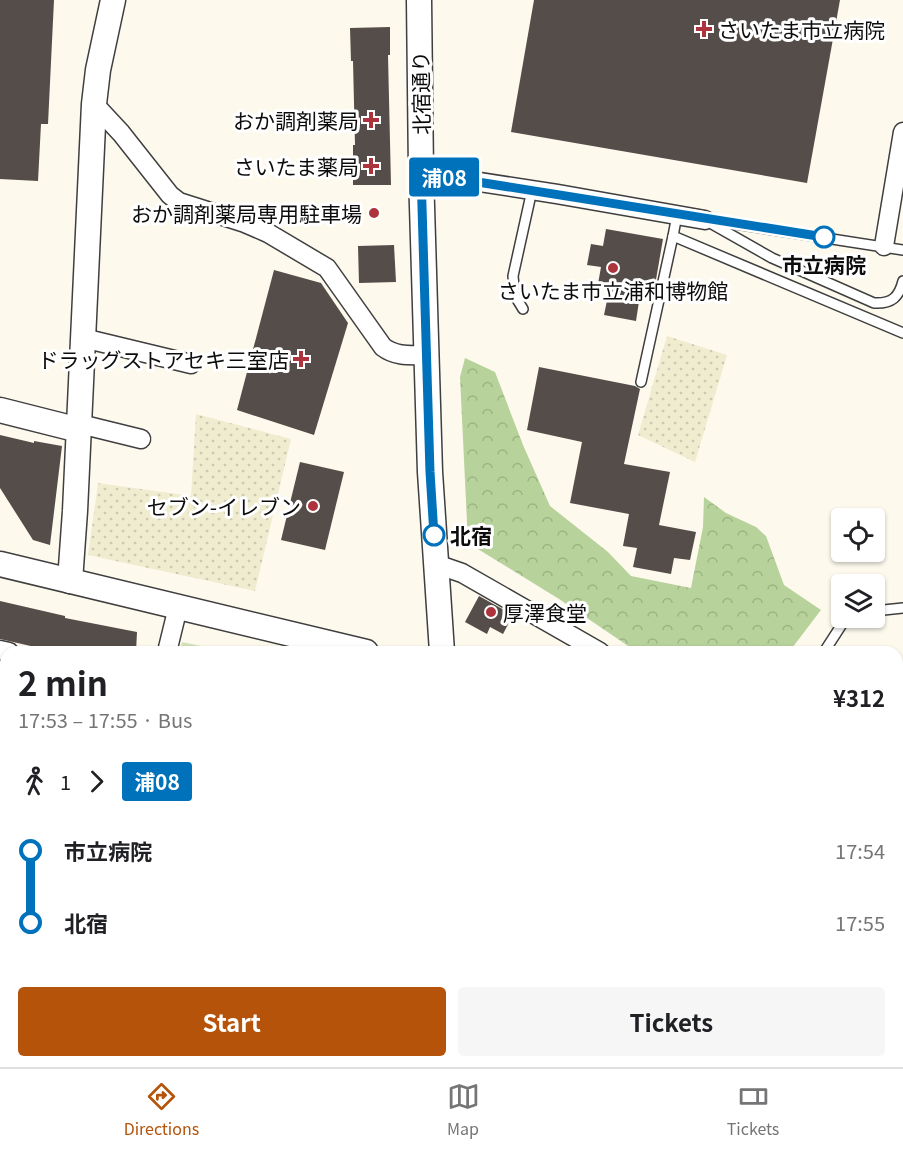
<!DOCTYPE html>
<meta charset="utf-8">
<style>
:root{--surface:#fff;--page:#f6f6f6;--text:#202124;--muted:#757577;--line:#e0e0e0;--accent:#b45309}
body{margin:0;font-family:Georgia,"Noto Sans JP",serif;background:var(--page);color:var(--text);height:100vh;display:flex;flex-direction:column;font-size:22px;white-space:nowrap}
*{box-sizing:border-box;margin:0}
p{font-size:20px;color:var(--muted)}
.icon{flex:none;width:33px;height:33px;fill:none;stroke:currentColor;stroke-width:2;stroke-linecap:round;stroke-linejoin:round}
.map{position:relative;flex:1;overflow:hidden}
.panel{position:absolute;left:0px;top:646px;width:903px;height:422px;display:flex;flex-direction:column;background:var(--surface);border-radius:18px 18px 0 0;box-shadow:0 2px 4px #0004}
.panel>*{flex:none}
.badge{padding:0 12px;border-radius:4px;font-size:21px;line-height:39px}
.tools{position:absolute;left:831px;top:508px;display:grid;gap:12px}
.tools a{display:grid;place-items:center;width:54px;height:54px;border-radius:6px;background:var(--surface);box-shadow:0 2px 4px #0004;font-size:30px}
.map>.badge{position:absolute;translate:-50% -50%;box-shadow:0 0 0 3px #fff}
.legs{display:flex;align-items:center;gap:9px;height:66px;padding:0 18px;font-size:20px}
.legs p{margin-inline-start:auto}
.summary{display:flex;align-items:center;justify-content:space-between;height:102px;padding:0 18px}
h1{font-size:33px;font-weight:700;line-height:45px}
.action{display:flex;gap:12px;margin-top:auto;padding:12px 18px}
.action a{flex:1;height:69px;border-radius:6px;background:var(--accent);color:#fff;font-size:24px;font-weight:700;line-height:69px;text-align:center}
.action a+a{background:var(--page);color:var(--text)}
ul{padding:0 18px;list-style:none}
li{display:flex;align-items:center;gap:21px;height:72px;font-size:22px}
li i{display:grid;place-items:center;width:9px;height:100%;margin:0 8px;background:currentColor}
li i::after{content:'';width:15px;height:15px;margin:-8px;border:4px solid;border-radius:50%;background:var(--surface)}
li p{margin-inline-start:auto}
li:first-child i{background:linear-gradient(#0000 50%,currentColor 0)}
li:last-child i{background:linear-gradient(currentColor 50%,#0000 0)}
.dock{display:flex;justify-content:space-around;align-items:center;height:84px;border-top:2px solid var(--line);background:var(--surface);font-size:16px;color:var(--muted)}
.dock a{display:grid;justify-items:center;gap:3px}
.dock .current{color:var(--accent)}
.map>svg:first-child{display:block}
.farmland{fill:url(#farmland-dots)}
.grass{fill:url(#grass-tufts)}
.forest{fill:url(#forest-crowns)}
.park{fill:#d2e4bb}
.building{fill:#544d4a}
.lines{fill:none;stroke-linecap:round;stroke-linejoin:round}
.service-casing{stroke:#3f3f3f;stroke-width:12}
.minor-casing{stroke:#3f3f3f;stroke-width:21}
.tertiary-casing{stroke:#3f3f3f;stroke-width:27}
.service{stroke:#fff;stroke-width:9}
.minor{stroke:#fff;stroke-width:18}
.tertiary{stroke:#fff;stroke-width:24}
.line-1-casing{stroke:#fff;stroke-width:14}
.line-1{stroke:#0072bc;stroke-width:9}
.poi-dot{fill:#ad333d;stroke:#fff;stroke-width:2}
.stop-1-dot{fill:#fff;stroke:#0072bc;stroke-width:3}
.labels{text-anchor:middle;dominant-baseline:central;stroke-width:6;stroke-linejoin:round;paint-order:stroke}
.poi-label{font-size:21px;fill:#0c0c0c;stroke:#fff;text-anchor:end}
.street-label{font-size:21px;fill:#0c0c0c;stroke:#fff}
.stop-label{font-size:21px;font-weight:bold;fill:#0c0c0c;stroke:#fff}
</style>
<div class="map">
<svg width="903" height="1067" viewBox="0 0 903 1067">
<defs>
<pattern id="farmland-dots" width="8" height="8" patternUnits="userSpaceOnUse" patternTransform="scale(1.5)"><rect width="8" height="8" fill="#f0ecd0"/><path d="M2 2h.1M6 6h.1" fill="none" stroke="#cdc9b1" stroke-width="1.8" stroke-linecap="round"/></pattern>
<pattern id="grass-tufts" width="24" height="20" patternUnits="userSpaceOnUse" patternTransform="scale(1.5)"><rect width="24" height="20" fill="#d2e4bb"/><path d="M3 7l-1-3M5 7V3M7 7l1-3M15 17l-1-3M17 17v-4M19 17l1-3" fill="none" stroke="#b3c2a0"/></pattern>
<pattern id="forest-crowns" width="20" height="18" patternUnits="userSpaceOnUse" patternTransform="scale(1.5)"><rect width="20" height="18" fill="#b7d39b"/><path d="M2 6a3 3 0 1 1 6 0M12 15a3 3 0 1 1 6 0" fill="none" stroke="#9cb484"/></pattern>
</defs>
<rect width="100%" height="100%" fill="#fdf9ed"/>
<g class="farmland">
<path d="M 667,336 L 727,355 L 695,462 L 638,435 Z"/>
<path d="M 196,414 L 291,439 L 255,591 L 88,555 L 98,483 L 191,496 Z"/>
</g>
<path class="grass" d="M 897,820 L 903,821 L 903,905 L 897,933 Z"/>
<path class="forest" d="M 465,358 L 495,372 L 523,445 L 550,506 L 608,552 L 631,576 L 691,588 L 703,527 L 704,497 L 726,513 L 756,527 L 766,536 L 784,585 L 821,610 L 789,652 L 637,652 L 559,599 L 468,543 L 460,377 Z"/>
<path class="park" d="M 182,642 L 229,652 L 180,652 Z"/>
<g class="building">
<path d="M 0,0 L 54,0 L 48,124 L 41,124 L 38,181 L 0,179 Z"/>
<path d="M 534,0 L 840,0 L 807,183 L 511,132 Z"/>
<path d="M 390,27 L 390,55 L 388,55 L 391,185 L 353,185 L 353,145 L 355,145 L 353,61 L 351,61 L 350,28 Z"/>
<path d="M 606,229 L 663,239 L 653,297 L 640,295 L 636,321 L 604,315 L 610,286 L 598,284 L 601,267 L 587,265 L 591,244 L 603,246 Z"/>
<path d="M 394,245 L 396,282 L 359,283 L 358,246 Z"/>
<path d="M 274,270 L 321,283 L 348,323 L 314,435 L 237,410 Z"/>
<path d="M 539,367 L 635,386 L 640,389 L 624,464 L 670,472 L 659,525 L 696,532 L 690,560 L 674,558 L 671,574 L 633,567 L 637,548 L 623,546 L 629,514 L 570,503 L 582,442 L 527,430 Z"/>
<path d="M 0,435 L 34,443 L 34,441 L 62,446 L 50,545 L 33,540 L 0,488 Z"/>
<path d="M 300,462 L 344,472 L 325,550 L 281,540 Z"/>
<path d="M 479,596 L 513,615 L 503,634 L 490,627 L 487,634 L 465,622 Z"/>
<path d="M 0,601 L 65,616 L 65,618 L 137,632 L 136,652 L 57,652 L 0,639 Z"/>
</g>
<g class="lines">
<g class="service-casing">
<g id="service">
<path d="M 677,215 L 673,236 L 903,333"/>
<path d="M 705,220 L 772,258 L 874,303 C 892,304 899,297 903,281"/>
<path d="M 710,220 L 903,250"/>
<path d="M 523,309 L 515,296 L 513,276 L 532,190"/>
<path d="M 641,382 L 673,236"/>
<path d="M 874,611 L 903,608"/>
<path d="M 824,652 L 846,618"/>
</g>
</g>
<g class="minor-casing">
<g id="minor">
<path d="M 94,104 L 121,133 L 170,195 L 179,202 L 245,223 L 268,233 L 327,268 L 383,347 C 396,357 411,355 427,355"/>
<path d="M 421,173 L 557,194 L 705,220"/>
<path d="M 884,246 L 903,132"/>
<path d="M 83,338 L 191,364"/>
<path d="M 80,424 L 141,439"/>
<path d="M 436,564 L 462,573 L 600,652"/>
<path d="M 0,650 L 9,652"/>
<path d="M 167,652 L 178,607"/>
<path d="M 0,773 L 6,774"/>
<path d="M 0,915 L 6,920"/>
<path d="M 897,979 L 903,957"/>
<path d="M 0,1002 L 6,996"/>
<path d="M 537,1062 L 544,1067"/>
<path d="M 200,1067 L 207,1062"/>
<path d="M 863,1067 L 865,1062"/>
</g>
</g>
<g class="tertiary-casing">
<g id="tertiary">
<path d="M 419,0 L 421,173 L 430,472 L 442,652"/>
<path d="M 0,410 L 79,430"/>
<path d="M 0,564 L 366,652"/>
<path d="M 70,581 L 75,511 L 94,104 L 98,70 L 113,0"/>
<path d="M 897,785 L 903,786"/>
<path d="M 478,1062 L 478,1067"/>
</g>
</g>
<use href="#service" class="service"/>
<use href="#minor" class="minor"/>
<use href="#tertiary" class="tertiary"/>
</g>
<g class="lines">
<g class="line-1-casing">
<path id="line-1" d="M 434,535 L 430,472 L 421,173 L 824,237"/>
</g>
<use href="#line-1" class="line-1"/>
</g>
<g class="poi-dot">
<path d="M701 20h6v6h6v6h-6v6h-6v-6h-6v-6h6z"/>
<path d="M368 111h6v6h6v6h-6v6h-6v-6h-6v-6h6z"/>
<path d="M368 157h6v6h6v6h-6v6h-6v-6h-6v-6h6z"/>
<circle cx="374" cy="213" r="6"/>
<circle cx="613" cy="268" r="6"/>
<path d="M298 350h6v6h6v6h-6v6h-6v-6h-6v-6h6z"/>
<circle cx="313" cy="506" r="6"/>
<circle cx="491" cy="612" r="6"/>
</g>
<g class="stop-1-dot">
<circle cx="824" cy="237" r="10"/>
<circle cx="434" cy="535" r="10"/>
</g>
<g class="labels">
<g class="poi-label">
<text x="718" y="29" text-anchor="start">さいたま市立病院</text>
<text x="359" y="120">おか調剤薬局</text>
<text x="359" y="166">さいたま薬局</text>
<text x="362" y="213">おか調剤薬局専用駐車場</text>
<text x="613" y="290" text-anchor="middle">さいたま市立浦和博物館</text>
<text x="289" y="359">ドラッグストアセキ三室店</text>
<text x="301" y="506">セブン-イレブン</text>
<text x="503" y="612" text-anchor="start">厚澤食堂</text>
</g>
<g class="street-label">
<text transform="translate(420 93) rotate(-91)">北宿通り</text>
</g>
<g class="stop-label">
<text x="824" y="264">市立病院</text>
<text x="450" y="535" text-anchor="start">北宿</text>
</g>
</g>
</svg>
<div class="tools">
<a><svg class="icon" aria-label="locate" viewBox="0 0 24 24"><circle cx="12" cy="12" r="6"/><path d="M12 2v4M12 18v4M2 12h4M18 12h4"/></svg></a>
<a><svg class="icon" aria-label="layers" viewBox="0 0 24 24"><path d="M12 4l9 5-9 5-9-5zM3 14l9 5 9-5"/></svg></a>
</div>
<b class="badge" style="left:444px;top:177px;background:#0072bc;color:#fff">浦08</b>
<section class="panel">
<div class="summary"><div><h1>2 min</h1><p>17:53 – 17:55 · Bus</p></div><b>¥312</b></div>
<div class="legs"><svg class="icon" aria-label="walk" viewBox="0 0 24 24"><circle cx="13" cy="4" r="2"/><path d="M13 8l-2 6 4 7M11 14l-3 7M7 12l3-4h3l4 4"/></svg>1<svg class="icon" aria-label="forward" viewBox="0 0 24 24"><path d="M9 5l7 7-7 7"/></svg><b class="badge" style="background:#0072bc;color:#fff">浦08</b></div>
<ul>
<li><i style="color:#0072bc"></i><b>市立病院</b><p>17:54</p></li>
<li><i style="color:#0072bc"></i><b>北宿</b><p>17:55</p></li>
</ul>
<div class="action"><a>Start</a><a>Tickets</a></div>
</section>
</div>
<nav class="dock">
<a class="current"><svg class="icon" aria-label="directions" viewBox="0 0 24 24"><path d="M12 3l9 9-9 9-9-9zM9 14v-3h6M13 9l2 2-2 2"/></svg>Directions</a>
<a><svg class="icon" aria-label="map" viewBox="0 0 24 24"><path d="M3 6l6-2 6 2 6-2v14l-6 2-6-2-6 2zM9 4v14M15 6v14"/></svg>Map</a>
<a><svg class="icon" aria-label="tickets" viewBox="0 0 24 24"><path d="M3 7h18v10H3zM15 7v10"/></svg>Tickets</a>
</nav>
